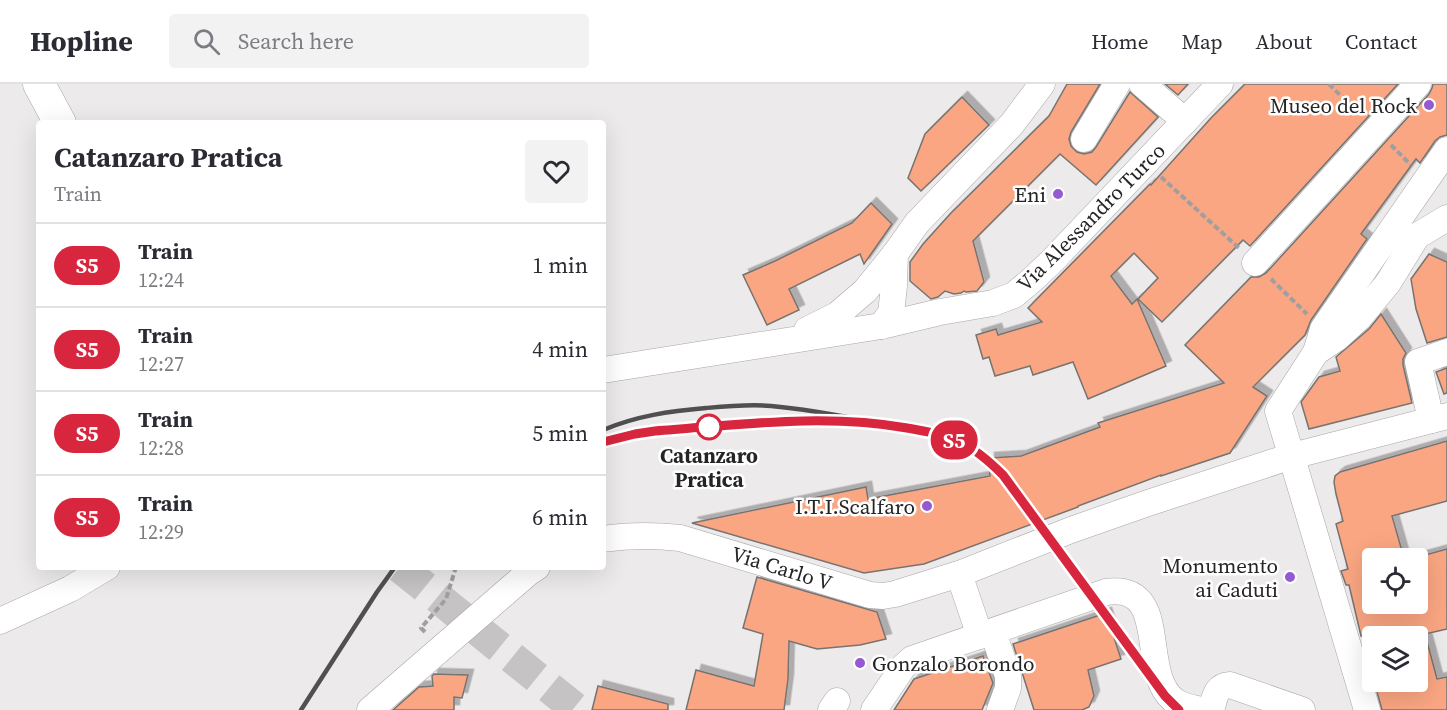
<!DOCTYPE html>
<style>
:root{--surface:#fff;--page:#f2f2f3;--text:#2b2b33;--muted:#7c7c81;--line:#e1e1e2}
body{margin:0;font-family:"Source Serif 4",serif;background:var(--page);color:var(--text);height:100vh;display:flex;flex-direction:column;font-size:22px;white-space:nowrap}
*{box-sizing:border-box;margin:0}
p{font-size:20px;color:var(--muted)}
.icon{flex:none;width:33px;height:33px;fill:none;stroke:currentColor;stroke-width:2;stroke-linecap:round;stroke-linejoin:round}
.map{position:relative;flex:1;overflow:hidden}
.drawer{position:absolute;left:36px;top:36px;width:570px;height:450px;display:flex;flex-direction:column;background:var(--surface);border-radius:6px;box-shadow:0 6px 24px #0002}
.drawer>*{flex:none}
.badge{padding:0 12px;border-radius:20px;font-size:21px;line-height:39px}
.tools{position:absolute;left:1362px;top:464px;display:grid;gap:12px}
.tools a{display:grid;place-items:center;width:66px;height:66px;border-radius:6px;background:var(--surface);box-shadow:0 6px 24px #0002;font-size:30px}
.map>.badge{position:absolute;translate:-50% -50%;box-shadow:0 0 0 3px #fff}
.round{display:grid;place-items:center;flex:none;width:63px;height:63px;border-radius:6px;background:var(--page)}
.overview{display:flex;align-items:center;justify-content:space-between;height:102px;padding:0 18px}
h1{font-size:28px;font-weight:700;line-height:45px}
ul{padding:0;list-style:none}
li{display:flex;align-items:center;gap:18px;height:84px;padding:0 18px;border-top:2px solid var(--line)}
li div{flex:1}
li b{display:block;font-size:22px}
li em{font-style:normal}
li .badge{min-width:66px;font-weight:700;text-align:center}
header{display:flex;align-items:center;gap:36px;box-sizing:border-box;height:84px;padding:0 30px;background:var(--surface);border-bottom:2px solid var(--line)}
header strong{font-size:28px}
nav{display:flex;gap:33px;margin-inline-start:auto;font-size:21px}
.search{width:420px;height:54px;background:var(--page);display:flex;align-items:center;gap:15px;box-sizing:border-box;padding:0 21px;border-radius:6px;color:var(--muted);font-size:22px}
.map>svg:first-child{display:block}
.building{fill:#faa682;stroke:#767371;stroke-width:1.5;filter:url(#shadow)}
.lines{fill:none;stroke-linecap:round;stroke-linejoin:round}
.major-tunnel{stroke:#c5c3c4;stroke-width:32;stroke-dasharray:32 16;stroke-linecap:butt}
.minor-casing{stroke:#a8a6a8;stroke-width:27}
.major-casing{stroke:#a8a6a8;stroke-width:33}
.path{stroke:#a09ea0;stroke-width:4;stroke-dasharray:6 3;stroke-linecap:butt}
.minor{stroke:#fff;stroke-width:26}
.major{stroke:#fff;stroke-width:32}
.rail{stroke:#515051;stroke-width:4.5}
.line-casing{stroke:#fff;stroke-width:14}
.line{stroke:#d7263d;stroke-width:9}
.poi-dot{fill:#9559d1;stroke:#fff;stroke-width:2}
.stop-dot{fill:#fff;stroke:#d7263d;stroke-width:3}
.labels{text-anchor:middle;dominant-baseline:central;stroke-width:5;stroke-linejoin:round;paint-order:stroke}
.poi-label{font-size:21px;fill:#262526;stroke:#fff;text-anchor:end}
.street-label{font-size:21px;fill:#262526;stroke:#fff}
.stop-label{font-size:21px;font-weight:bold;fill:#262526;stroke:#fff}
</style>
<header>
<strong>Hopline</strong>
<div class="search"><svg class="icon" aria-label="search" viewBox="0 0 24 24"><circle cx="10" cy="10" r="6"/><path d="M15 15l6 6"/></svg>Search here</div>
<nav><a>Home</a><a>Map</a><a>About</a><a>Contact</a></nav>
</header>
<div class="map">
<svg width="1447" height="626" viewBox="0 0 1447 626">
<defs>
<filter id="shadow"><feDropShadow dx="5.5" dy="-5.5" stdDeviation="0" flood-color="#0004"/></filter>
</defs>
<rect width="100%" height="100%" fill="#edeaec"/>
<g class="building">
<path d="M 1067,0 L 1100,0 L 1071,48 L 1069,55 L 1071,62 L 1077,68 L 1084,70 L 1092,68 L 1096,63 L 1130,8 L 1158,33 L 1096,101 L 1060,70 L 973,157 L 984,198 L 977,207 L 966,208 L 964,207 L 961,209 L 954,210 L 945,207 L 938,213 L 931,215 L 910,197 L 910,178 L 923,160 L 951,129 L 1049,32 Z"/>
<path d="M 1165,0 L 1188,0 L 1178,11 Z"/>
<path d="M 1245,0 L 1398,0 L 1250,162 L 1243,156 L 1162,238 L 1138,215 L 1158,194 L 1134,169 L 1111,192 L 1132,220 L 1137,215 L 1166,282 L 1088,315 L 1073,278 L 1033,291 L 1030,282 L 995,292 L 989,273 L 983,275 L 976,251 L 996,245 L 998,251 L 1042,238 L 1028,224 L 1150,100 L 1151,101 L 1211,34 Z"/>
<path d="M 1433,0 L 1447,0 L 1447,51 L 1440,53 L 1435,57 L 1420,79 L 1416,75 L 1361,150 L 1367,155 L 1311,236 L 1305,251 L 1253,303 L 1267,312 L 1230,369 L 1161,392 L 1161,391 L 1078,422 L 1078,423 L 924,480 L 864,489 L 692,439 L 866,403 L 868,415 L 990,392 L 989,374 L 1021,372 L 1100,343 L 1098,339 L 1224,299 L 1185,261 L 1251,193 L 1259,193 L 1266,189 L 1429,10 L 1432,4 Z"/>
<path d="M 962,13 L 989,41 L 921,107 L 908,94 L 925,50 Z"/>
<path d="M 871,119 L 892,140 L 864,180 L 860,170 L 789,205 L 799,226 L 767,241 L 743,191 L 775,177 L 852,139 Z"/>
<path d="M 1429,170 L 1447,178 L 1447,253 L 1427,259 L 1416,225 L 1411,195 Z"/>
<path d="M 1381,230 L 1406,269 L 1403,275 L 1403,281 L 1412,319 L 1309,345 L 1301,318 L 1319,293 L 1340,287 L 1336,273 L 1369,245 Z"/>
<path d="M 1447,284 L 1447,309 L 1444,310 L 1436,288 Z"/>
<path d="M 1447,357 L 1447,417 L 1392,432 L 1404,474 L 1372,474 L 1372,519 L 1418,519 L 1418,473 L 1447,465 L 1447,545 L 1425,550 L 1437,595 L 1447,593 L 1447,626 L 1382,626 L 1374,597 L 1418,597 L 1418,552 L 1361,552 L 1349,501 L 1346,501 L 1341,487 L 1348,485 L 1336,440 L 1343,437 L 1336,410 L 1334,398 L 1335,392 L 1340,388 Z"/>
<path d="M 757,493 L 877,528 L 886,555 L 860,561 L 817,565 L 789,557 L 788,595 L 784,626 L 686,626 L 696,586 L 754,602 L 763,550 L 743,544 Z"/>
<path d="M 1106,529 L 1121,575 L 1088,586 L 1094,612 L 1089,623 L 1082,626 L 1034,626 L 1013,560 Z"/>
<path d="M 983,572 L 993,599 L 982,626 L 894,626 L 914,595 Z"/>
<path d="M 434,590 L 468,591 L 462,614 L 454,613 L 454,626 L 393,626 L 419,603 L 433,602 L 432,592 Z"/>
<path d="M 598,602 L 668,620 L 668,626 L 592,626 Z"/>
</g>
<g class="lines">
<path class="major-tunnel" d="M 400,483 L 577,626"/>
<g class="minor-casing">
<g id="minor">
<path d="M 1142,0 L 1185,37"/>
<path d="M 1084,55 L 1117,0"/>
<path d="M 1255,179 L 1418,0"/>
<path d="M 881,242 L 891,229 L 894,202 L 895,170"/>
<path d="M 807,246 L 837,231 L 865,207 L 895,170 L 917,139 L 1012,40 L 1042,0"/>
<path d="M 1316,268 L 1337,254 L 1359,234 L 1388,199 L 1417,152 L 1447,134"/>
<path d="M 603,286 L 881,242 L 940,228 L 993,219 L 1014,211 L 1033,195 L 1053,176 L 1220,0"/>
<path d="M 1431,336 L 1418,278 L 1447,268"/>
<path d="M 603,455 C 629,451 654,451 680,454 L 870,511 L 883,512 L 895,510 L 959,490 L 1071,446 L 1148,419 L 1292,372 L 1447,332"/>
<path d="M 959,490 L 980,552"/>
<path d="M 0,537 L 70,505 L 107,483"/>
<path d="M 993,548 L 1008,592 L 1008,604 L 1000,626"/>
<path d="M 370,626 L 528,489 L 537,483"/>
<path d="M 831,626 L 837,617"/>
<path d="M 874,626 L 903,583 L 912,575 L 1106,508 C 1173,499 1137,590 1175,617 C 1183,623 1193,624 1202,626"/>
<path d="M 1211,626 C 1215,614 1215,602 1230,601 L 1302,626"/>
<path d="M 1367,626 L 1278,327 L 1316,268 L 1323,245 L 1447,66"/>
</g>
</g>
<g class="major-casing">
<path id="major" d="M 39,0 L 60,39"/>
</g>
<g class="path">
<path d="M 1329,0 L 1360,31"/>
<path d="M 1391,61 L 1411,81"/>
<path d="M 1161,93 L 1240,165"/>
<path d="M 1271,195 L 1307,230"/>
<path d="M 425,548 L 421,544 L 446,515 L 456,483"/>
</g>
<use href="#minor" class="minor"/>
<use href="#major" class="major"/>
<g class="rail">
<path d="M 603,346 C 636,332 670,327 706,324 C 728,322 749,320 771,322 C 820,326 871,338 921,347"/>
<path d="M 603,358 L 635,350 L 655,347 L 790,337 L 826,336"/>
<path d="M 301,626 L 377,508 L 395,483"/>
</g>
</g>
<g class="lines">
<g class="line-casing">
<path id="line" d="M 603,358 L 635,350 L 655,347 C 739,341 823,329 907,344 C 924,347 943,350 960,358 C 977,366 990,378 1003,391 L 1165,612 L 1179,626"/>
</g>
<use href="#line" class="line"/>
</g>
<g class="poi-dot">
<circle cx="1429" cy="21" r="6"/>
<circle cx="1058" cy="110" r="6"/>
<circle cx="927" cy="422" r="6"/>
<circle cx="1290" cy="493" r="6"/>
<circle cx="860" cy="579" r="6"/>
</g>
<circle class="stop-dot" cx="709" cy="343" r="12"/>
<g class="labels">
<g class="poi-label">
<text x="1417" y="21">Museo del Rock</text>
<text x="1046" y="110">Eni</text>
<text x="915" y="422">I.T.I.Scalfaro</text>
<text x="1278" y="481">Monumento<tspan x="1278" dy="24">ai Caduti</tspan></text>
<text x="872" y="579" text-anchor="start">Gonzalo Borondo</text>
</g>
<g class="street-label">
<text transform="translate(1091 133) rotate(-45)">Via Alessandro Turco</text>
<text transform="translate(782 484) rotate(17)">Via Carlo V</text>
</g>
<g class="stop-label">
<text x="709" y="371">Catanzaro<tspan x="709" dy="24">Pratica</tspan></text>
</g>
</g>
</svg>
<div class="tools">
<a><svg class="icon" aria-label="locate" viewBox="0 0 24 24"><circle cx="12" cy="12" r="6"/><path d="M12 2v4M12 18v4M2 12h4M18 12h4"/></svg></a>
<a><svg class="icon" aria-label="layers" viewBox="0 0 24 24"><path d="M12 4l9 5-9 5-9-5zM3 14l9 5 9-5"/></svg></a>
</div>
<b class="badge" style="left:954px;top:356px;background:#d7263d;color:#fff">S5</b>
<section class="drawer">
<div class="overview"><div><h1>Catanzaro Pratica</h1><p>Train</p></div><a class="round"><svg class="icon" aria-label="heart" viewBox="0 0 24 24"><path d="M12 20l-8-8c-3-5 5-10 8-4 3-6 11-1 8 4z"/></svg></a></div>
<ul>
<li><span class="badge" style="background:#d7263d;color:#fff">S5</span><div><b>Train</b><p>12:24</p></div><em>1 min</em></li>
<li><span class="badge" style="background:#d7263d;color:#fff">S5</span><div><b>Train</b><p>12:27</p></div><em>4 min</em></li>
<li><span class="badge" style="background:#d7263d;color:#fff">S5</span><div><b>Train</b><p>12:28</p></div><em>5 min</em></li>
<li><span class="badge" style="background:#d7263d;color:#fff">S5</span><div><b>Train</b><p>12:29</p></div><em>6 min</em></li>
</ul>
</section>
</div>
